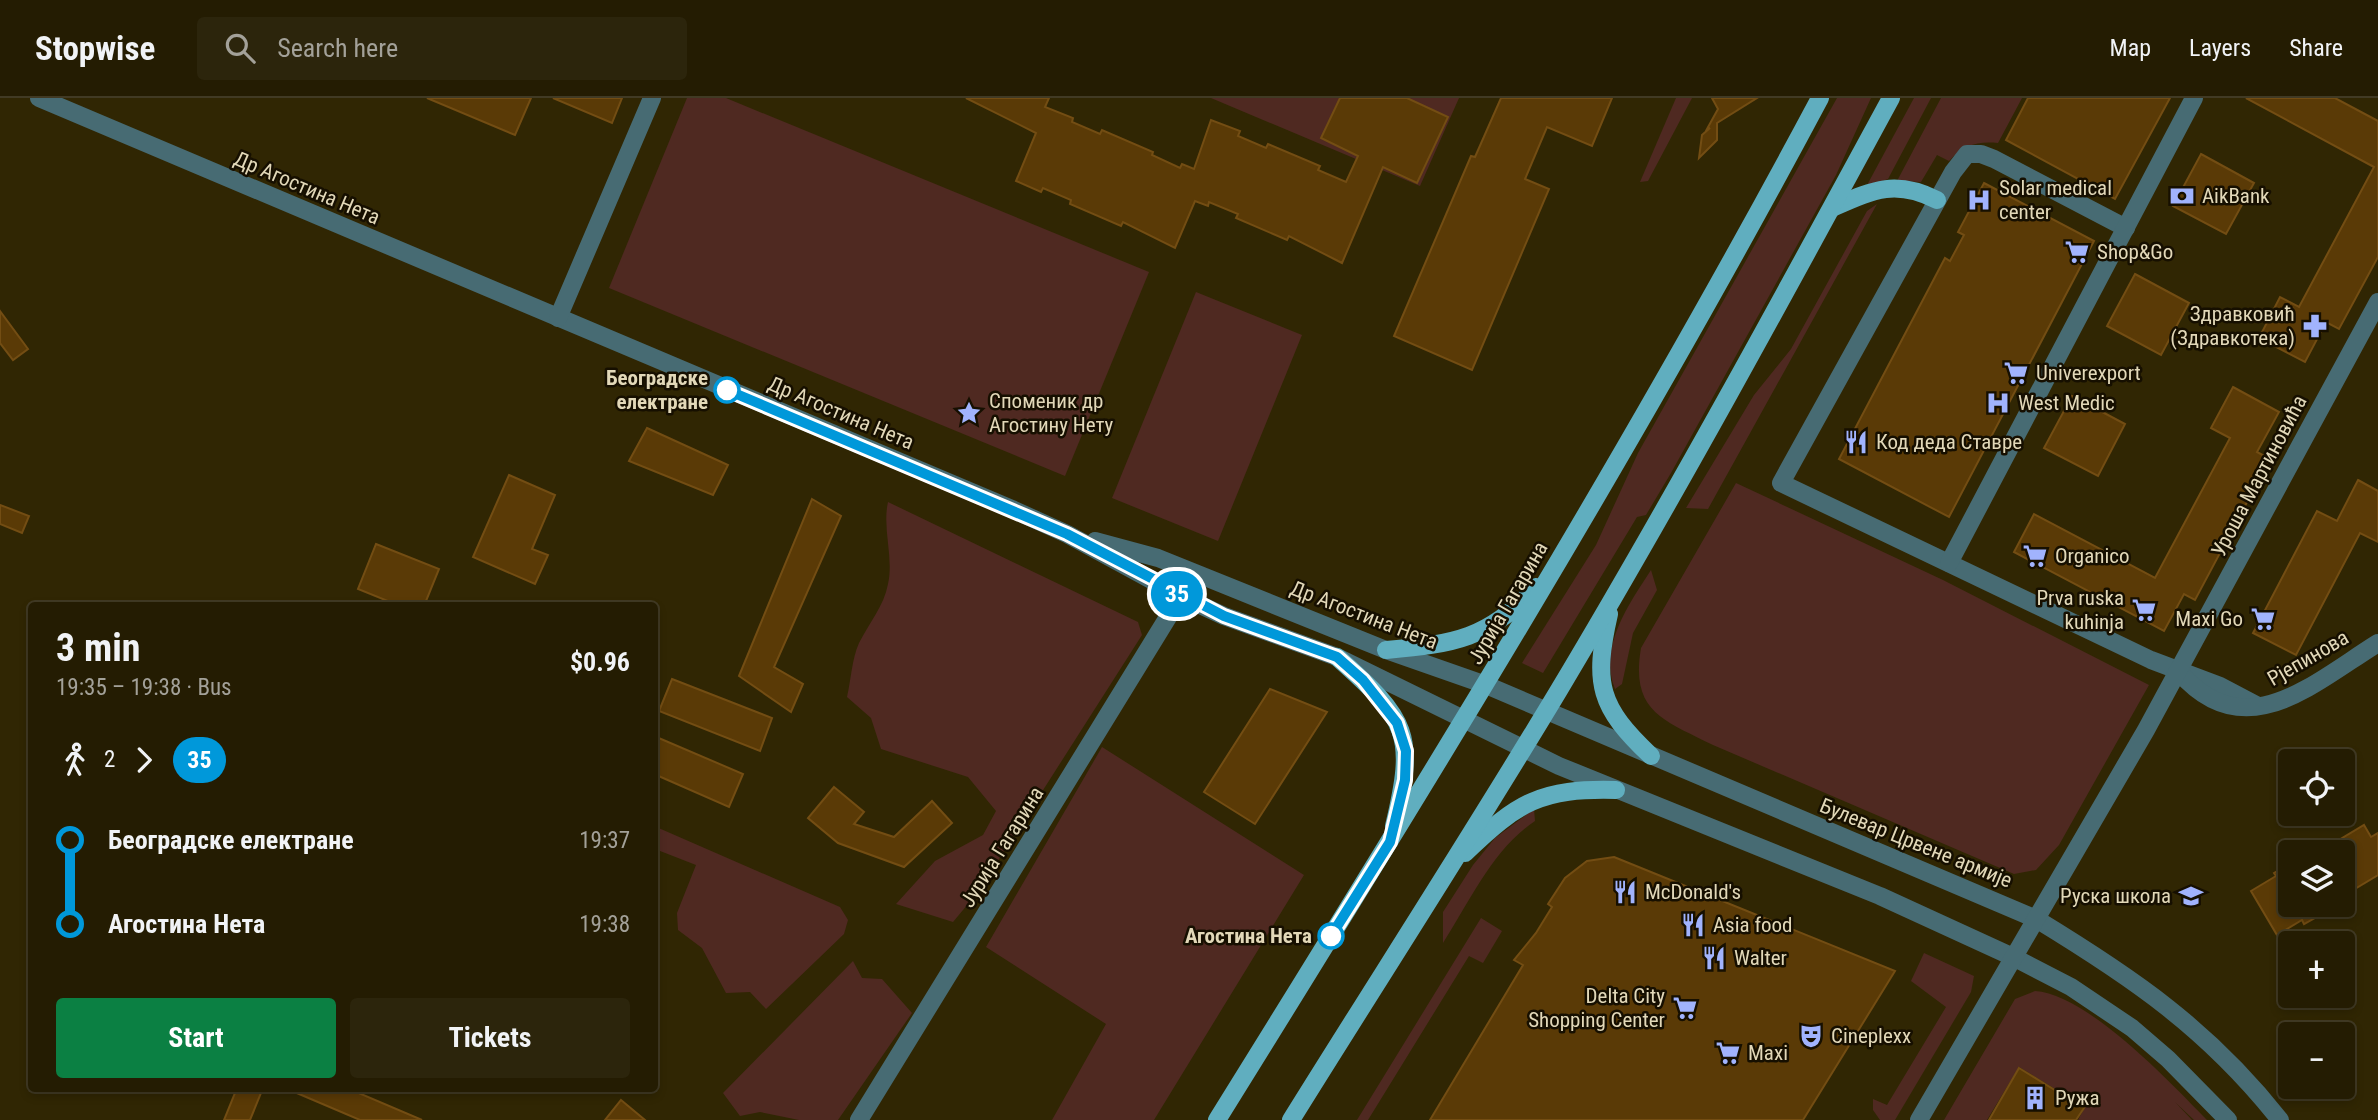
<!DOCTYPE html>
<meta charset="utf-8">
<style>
:root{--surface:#241c02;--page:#2c250c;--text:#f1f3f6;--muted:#a3a199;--line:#413a24;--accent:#0b8043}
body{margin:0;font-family:"Roboto Condensed",sans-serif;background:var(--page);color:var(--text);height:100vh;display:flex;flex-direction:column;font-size:26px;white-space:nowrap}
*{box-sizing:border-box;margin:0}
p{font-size:23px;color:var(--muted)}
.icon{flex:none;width:38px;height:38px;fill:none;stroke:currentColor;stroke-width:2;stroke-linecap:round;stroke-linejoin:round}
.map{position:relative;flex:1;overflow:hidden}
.side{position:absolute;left:28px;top:504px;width:630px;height:490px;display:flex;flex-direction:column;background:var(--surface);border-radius:7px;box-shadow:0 4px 10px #0003,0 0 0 2px var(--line)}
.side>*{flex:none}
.badge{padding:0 14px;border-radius:23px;font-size:24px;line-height:46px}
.controls{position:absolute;left:2278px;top:651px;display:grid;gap:14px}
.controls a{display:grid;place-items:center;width:77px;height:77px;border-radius:7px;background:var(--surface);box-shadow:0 4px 10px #0003,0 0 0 2px var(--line);font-size:35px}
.map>.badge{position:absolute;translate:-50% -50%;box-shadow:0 0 0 4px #fff}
.legs{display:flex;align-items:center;gap:10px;height:77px;padding:0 28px;font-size:23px}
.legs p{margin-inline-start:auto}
.summary{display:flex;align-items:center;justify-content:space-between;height:119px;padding:0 28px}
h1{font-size:38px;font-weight:700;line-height:52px}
.button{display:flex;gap:14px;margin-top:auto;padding:14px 28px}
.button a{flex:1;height:80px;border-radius:7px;background:var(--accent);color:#fff;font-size:28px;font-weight:700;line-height:80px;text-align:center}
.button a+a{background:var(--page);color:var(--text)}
ul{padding:0 28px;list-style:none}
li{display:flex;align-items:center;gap:24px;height:84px;font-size:26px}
li i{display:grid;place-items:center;width:10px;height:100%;margin:0 9px;background:currentColor}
li i::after{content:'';width:18px;height:18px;margin:-9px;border:5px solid;border-radius:50%;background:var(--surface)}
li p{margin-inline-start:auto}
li:first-child i{background:linear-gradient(#0000 50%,currentColor 0)}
li:last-child i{background:linear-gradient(currentColor 50%,#0000 0)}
header{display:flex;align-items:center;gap:42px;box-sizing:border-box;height:98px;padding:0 35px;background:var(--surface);border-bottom:2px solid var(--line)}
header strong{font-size:33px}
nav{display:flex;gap:38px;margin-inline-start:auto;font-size:24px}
.search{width:490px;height:63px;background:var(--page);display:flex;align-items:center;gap:18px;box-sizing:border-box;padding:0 24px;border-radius:7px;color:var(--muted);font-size:26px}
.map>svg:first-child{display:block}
.green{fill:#4f2921}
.building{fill:#5a3a06;stroke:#734d13;stroke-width:2}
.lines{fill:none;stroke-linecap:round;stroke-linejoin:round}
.minor{stroke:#476b73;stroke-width:18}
.major{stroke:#60aebf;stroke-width:18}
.line-1-casing{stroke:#fff;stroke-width:16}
.line-1{stroke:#0098da;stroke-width:10}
.stop-1-dot{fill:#fff;stroke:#0098da;stroke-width:3.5}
.labels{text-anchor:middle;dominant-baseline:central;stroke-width:5;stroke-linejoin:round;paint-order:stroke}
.street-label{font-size:21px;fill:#e2d8b8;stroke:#160f00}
.poi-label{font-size:21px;fill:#e2d8b8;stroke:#160f00;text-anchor:start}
.stop-label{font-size:21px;font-weight:bold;fill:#e2d8b8;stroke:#160f00;text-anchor:end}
</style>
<header>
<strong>Stopwise</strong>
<div class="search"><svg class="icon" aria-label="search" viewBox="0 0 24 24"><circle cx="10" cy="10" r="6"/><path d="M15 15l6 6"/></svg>Search here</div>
<nav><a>Map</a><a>Layers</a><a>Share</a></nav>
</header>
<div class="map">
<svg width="2378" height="1022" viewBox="0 0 2378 1022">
<rect width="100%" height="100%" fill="#302603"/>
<g class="green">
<path d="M 687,0 L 726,0 L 1149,174 L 1065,378 L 609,190 Z"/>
<path d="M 1211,0 L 1459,0 L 1420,88 Z"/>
<path d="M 1676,0 L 1692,0 L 1648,83 L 1640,84 Z"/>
<path d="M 1837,0 L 1871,0 L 1836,77 L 1671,375 L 1646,417 L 1637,419 L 1543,575 L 1522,565 L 1596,447 L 1638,355 Z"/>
<path d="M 1914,0 L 1931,0 L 1888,81 L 1866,89 Z"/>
<path d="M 1941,0 L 2022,0 L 1998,45 C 1977,43 1964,47 1949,63 L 1937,57 L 1921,84 L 1897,83 Z"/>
<path d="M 1877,106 L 1708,411 L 1686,410 L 1754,297 L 1791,251 L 1867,113 Z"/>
<path d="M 1196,194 L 1302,237 L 1218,443 L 1112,400 Z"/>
<path d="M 1736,385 L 1943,482 L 2149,587 L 2059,747 L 2036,772 L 2014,776 L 1713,647 C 1664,622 1630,614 1641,550 Z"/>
<path d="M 888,404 L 1138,524 L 1142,537 L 978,794 L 953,824 L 896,806 L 935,763 L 983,737 L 996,713 L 968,679 L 881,651 L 871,620 L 847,599 C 851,582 852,560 859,545 C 869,525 884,508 888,486 C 894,459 882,431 888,404 Z"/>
<path d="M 1651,472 L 1657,492 L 1633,535 L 1622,586 L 1615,591 C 1598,549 1629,506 1651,472 Z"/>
<path d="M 1102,649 L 1304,777 L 1154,1022 L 1052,1022 L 1106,926 L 986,849 Z"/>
<path d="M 1534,711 L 1535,723 C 1493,751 1470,803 1443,845 L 1443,814 L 1473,767 L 1495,740 Z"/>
<path d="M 654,728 L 840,809 L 848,822 L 844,836 L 766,911 L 750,894 L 726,895 L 702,850 L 678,832 L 677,815 L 696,767 L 655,751 Z"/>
<path d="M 1481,820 L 1502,833 L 1483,865 L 1469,858 L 1368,1022 L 1357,1022 Z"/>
<path d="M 1924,855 L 1974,878 L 1971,894 L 1895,1022 L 1880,1022 L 1873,1012 L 1873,1001 L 1887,1007 L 1946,909 L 1911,883 Z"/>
<path d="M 853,863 L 862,880 L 882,881 L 912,915 L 838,1022 L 799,1022 L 760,1014 L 740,1018 L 723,995 Z"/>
<path d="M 2035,893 C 2087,896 2171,985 2207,1022 L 2194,1022 L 2175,1004 L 2192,1022 L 2078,1022 L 2085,1009 L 2019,969 L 1987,1022 L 1944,1022 L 2015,901 Z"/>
</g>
<g class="building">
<path d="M 427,0 L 531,0 L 515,37 Z"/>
<path d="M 553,0 L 622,0 L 612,25 Z"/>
<path d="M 966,0 L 1049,0 L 1045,9 L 1073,20 L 1072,24 L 1100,36 L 1102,32 L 1153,54 L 1152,57 L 1180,70 L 1182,66 L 1194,71 L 1211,22 L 1240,33 L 1238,38 L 1266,50 L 1268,46 L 1320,68 L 1318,72 L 1346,84 L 1358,58 L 1321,40 L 1340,0 L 1407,0 L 1448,19 L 1417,85 L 1383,69 L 1342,165 L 1289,138 L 1287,142 L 1236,120 L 1238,116 L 1209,104 L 1208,108 L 1195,103 L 1175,150 L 1123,124 L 1121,128 L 1070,106 L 1071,102 L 1043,90 L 1041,94 L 1016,83 L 1036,35 Z"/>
<path d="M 1501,0 L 1612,0 L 1592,48 L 1547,29 L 1525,81 L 1549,91 L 1472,272 L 1394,238 L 1471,58 L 1475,59 Z"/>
<path d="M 1712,0 L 1757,0 L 1717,25 L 1717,42 L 1699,60 L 1702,37 L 1710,30 L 1707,31 L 1718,11 Z"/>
<path d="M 2028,0 L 2170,0 L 2115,101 L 2006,42 Z"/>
<path d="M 2246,0 L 2335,0 L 2378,23 L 2378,159 L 2339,231 L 2326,224 L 2305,264 L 2259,240 L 2280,199 L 2299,209 L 2374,69 Z"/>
<path d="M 2201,56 L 2254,85 L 2226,136 L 2173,108 Z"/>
<path d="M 1984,85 L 2094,143 L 1949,419 L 1839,361 L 1945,160 L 1950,163 L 1964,137 L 1958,134 Z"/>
<path d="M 2135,176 L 2189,205 L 2161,257 L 2107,228 Z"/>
<path d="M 0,213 L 28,251 L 13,262 L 0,245 Z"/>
<path d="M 2233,289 L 2279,314 L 2257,354 L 2270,361 L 2195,502 L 2184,496 L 2164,533 L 2014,454 L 2034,416 L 2155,480 L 2230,340 L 2211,330 Z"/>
<path d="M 2072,298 L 2125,326 L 2098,378 L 2044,350 Z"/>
<path d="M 647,330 L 728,367 L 713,397 L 629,363 Z"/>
<path d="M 509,377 L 555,397 L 532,451 L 548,457 L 535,486 L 473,459 Z"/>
<path d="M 2358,382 L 2378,393 L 2378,444 L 2360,435 L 2296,557 L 2253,535 L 2317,413 L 2337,423 Z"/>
<path d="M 812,401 L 841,418 L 774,569 L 803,586 L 791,614 L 739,578 Z"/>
<path d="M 0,407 L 29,418 L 22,435 L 0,426 Z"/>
<path d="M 376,446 L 439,471 L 424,508 L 400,508 L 358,491 Z"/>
<path d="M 672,581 L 772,620 L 760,653 L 659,613 Z"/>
<path d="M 1270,591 L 1327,614 L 1255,726 L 1204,694 Z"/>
<path d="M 654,638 L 743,676 L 729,709 L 654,676 Z"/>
<path d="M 834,689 L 864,714 L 854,726 L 894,739 L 932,703 L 952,725 L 904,769 L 838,745 L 808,720 Z"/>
<path d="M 2364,727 L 2371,739 L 2378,735 L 2378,777 L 2343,798 L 2343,754 L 2319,754 Z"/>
<path d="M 1614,759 L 1895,873 L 1803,1022 L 1430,1022 L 1523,867 L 1514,862 L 1536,835 L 1552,809 L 1548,806 L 1565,780 L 1587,763 Z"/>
<path d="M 2291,765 L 2291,807 L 2338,807 L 2304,826 L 2302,822 L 2277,837 L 2251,793 L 2276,778 L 2274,775 Z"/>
<path d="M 2019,970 L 2084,1010 L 2076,1022 L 1989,1022 Z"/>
<path d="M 237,990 L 263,990 L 250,1022 L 224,1022 Z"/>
<path d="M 285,990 L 347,990 L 422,1022 L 360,1022 Z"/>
<path d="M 621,1002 L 645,1022 L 605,1022 Z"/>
</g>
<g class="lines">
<g class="minor">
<path d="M 39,0 L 1012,411 L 1067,436 L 1181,498 L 1224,518 L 1337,559 L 1559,668 L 1880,798 L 2013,859 L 2071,889 L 2132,930 L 2168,961 L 2228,1022"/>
<path d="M 2126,130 L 1994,61 L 1981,56 L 1967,56 L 1953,74 L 1781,385 L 2151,562 L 2220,588 L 2258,608"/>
<path d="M 558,220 L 652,0"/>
<path d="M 1095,443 L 1158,460 L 1386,552 L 1486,587 L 2036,821 C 2133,880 2208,931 2280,1022"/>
<path d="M 1949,465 L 2194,0"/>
<path d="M 2179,574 C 2245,650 2312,586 2378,545"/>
<path d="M 859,1022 L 1181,498"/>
<path d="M 1919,1022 L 2146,632 L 2378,204"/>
</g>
<g class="major">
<path d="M 1832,110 C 1873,92 1895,81 1937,102"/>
<path d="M 1609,516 C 1593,586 1599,609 1651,658"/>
<path d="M 1386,552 C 1454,546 1489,541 1536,489"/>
<path d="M 1337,559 C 1408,622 1416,636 1394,728"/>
<path d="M 1465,755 C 1518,704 1541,690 1616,692"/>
<path d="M 1217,1022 C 1426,686 1634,349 1820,0"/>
<path d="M 1291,1022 C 1380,879 1472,737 1559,592 C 1675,398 1783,199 1891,0"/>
</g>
</g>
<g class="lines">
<g class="line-1-casing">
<path id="line-1" d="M 727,292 L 1067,436 L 1224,518 L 1337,559 L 1363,582 L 1397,625 L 1406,653 L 1405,682 L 1390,744 L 1331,838"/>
</g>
<use href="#line-1" class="line-1"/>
</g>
<defs>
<g id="bank-bare" transform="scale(1.89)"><path d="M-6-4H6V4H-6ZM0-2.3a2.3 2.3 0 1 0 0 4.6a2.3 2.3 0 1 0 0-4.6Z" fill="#a1b3fd" stroke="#160f00" stroke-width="2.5" paint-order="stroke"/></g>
<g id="hospital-bare" transform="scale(1.89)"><path d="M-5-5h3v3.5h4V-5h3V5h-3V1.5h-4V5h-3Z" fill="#a1b3fd" stroke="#160f00" stroke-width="2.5" paint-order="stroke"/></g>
<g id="supermarket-bare" transform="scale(1.89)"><path d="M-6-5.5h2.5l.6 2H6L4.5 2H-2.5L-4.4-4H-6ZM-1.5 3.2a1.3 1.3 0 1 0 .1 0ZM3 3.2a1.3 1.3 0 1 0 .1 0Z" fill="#a1b3fd" stroke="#160f00" stroke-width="2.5" paint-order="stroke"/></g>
<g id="pharmacy-bare" transform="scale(1.89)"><path d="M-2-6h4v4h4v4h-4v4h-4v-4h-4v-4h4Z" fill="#a1b3fd" stroke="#160f00" stroke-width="2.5" paint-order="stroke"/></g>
<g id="sight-bare" transform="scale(1.89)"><path d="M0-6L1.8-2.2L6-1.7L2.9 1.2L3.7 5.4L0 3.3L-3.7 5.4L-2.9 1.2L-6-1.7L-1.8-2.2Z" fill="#a1b3fd" stroke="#160f00" stroke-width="2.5" paint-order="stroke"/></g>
<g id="restaurant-bare" transform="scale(1.89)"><path d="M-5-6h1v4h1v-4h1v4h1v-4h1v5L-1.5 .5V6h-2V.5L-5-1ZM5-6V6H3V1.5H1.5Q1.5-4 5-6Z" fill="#a1b3fd" stroke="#160f00" stroke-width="2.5" paint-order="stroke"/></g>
<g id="school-bare" transform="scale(1.89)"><path d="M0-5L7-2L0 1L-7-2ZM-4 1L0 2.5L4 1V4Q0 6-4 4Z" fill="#a1b3fd" stroke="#160f00" stroke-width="2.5" paint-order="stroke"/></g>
<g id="theatre-bare" transform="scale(1.89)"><path d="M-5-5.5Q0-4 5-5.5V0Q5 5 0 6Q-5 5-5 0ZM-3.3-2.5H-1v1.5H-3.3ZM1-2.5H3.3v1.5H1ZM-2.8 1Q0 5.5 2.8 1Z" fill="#a1b3fd" stroke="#160f00" stroke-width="2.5" paint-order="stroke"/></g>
<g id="building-bare" transform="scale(1.89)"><path d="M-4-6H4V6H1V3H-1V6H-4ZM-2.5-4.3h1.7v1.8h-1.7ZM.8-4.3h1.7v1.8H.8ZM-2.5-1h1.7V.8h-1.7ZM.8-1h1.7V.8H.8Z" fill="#a1b3fd" stroke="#160f00" stroke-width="2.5" paint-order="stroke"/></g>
</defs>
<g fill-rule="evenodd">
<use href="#bank-bare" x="2182" y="98"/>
<use href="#hospital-bare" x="1979" y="102"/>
<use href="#supermarket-bare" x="2077" y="154"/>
<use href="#pharmacy-bare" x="2315" y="228"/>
<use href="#supermarket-bare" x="2016" y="275"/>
<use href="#hospital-bare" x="1998" y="305"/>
<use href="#sight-bare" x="969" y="315"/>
<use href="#restaurant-bare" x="1856" y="344"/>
<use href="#supermarket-bare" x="2035" y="458"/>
<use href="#supermarket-bare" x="2144" y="512"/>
<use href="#supermarket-bare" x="2263" y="521"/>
<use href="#restaurant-bare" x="1625" y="794"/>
<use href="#school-bare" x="2191" y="798"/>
<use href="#restaurant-bare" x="1693" y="827"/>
<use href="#restaurant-bare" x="1714" y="860"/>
<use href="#supermarket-bare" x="1685" y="910"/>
<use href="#theatre-bare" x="1811" y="938"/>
<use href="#supermarket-bare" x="1728" y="955"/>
<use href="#building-bare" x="2035" y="1000"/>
</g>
<g class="stop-1-dot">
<circle cx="727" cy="292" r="12"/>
<circle cx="1331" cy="838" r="12"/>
</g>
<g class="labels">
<g class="street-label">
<text transform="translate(307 90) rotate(23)">Др Агостина Нета</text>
<text transform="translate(841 315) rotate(23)">Др Агостина Нета</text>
<text transform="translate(2259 378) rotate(-62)">Уроша Мартиновића</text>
<text transform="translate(1508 505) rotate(-60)">Јурија Гагарина</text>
<text transform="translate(1364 517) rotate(21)">Др Агостина Нета</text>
<text transform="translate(2308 560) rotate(-30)">Рјепинова</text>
<text transform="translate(1916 745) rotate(22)">Булевар Црвене армије</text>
<text transform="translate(1002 749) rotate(-58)">Јурија Гагарина</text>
</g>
<g class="poi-label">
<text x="1999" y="90">Solar medical<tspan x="1999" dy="24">center</tspan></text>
<text x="2202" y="98">AikBank</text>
<text x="2097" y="154">Shop&amp;Go</text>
<text x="2295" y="216" text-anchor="end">Здравковић<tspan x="2295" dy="24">(Здравкотека)</tspan></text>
<text x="2036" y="275">Univerexport</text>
<text x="989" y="303">Споменик др<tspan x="989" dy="24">Агостину Нету</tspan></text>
<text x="2018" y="305">West Medic</text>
<text x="1876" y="344">Код деда Ставре</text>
<text x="2055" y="458">Organico</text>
<text x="2124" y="500" text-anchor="end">Prva ruska<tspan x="2124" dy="24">kuhinja</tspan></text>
<text x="2243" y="521" text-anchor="end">Maxi Go</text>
<text x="1645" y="794">McDonald's</text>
<text x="2171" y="798" text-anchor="end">Руска школа</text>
<text x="1713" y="827">Asia food</text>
<text x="1734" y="860">Walter</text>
<text x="1665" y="898" text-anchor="end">Delta City<tspan x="1665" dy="24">Shopping Center</tspan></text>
<text x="1831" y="938">Cineplexx</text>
<text x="1748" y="955">Maxi</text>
<text x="2055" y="1000">Ружа</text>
</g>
<g class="stop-label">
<text x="708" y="280">Београдске<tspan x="708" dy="24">електране</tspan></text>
<text x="1312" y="838">Агостина Нета</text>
</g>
</g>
</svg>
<div class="controls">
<a><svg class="icon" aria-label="locate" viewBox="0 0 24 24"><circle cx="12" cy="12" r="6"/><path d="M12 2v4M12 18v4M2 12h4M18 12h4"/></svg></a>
<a><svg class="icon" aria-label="layers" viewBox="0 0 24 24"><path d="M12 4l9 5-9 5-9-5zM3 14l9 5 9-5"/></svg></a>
<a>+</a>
<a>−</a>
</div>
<b class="badge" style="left:1177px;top:496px;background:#0098da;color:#fff">35</b>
<section class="side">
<div class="summary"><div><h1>3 min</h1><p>19:35 – 19:38 · Bus</p></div><b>$0.96</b></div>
<div class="legs"><svg class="icon" aria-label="walk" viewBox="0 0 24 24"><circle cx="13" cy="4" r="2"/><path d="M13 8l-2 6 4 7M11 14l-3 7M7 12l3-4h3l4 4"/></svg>2<svg class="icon" aria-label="forward" viewBox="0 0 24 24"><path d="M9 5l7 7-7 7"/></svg><b class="badge" style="background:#0098da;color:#fff">35</b></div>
<ul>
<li><i style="color:#0098da"></i><b>Београдске електране</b><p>19:37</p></li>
<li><i style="color:#0098da"></i><b>Агостина Нета</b><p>19:38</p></li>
</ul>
<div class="button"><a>Start</a><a>Tickets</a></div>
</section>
</div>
